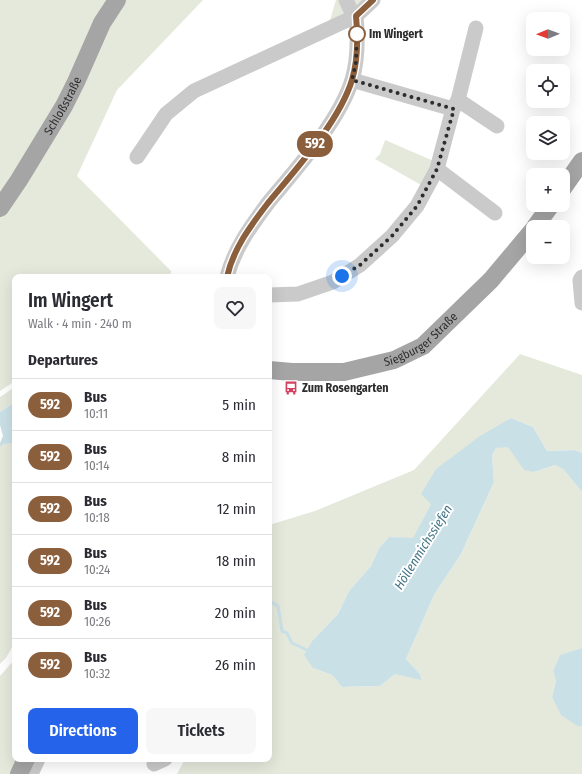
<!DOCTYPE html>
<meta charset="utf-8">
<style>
:root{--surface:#fff;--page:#f7f7f7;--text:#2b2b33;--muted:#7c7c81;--line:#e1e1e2;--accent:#2563eb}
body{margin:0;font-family:"Fira Sans Condensed",sans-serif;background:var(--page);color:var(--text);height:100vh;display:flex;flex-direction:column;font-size:15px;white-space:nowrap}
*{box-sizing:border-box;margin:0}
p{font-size:13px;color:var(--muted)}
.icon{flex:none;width:22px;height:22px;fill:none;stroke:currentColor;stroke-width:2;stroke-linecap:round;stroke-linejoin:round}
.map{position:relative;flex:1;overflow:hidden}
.sheet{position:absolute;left:12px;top:274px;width:260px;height:488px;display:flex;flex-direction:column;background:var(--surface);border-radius:8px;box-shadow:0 4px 16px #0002}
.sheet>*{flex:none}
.badge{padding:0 8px;border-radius:13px;font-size:14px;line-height:26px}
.needle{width:26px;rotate:269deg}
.tools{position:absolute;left:526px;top:12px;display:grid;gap:8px}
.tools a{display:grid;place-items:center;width:44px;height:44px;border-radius:8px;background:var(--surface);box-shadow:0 4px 16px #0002;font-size:20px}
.you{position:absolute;width:20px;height:20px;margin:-10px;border:3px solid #fff;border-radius:50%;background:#1a73e8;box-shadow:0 0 0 6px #1a73e833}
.map>.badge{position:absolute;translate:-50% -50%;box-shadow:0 0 0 2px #fff}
h2{padding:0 16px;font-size:15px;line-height:36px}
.round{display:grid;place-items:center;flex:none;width:42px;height:42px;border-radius:8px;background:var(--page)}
.headline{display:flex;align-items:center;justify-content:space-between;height:68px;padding:0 16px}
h1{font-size:19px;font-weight:600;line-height:30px}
.cta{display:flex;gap:8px;margin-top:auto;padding:8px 16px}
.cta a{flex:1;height:46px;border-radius:8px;background:var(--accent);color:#fff;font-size:16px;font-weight:600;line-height:46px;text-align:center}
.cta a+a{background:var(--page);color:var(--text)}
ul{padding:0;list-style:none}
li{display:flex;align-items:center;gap:12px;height:52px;padding:0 16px;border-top:1px solid var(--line)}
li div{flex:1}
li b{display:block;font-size:15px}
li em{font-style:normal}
li .badge{min-width:44px;font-weight:700;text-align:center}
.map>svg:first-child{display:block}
.green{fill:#e5e9dc}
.water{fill:#cae0e7}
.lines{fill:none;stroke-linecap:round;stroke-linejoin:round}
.stream{stroke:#cae0e7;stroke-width:3}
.minor{stroke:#cacaca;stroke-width:15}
.major{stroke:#a5a5a5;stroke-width:18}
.line-casing{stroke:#fff;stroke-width:9}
.line{stroke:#8b5e3c;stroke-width:6}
.walk{stroke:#2d2d2d;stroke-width:4;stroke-dasharray:0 7.2}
.stop-dot{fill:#fff;stroke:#8b5e3c;stroke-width:2}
.labels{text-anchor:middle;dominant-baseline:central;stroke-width:4;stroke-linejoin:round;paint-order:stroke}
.stop-label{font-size:12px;font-weight:bold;fill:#2d2d2d;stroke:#fff;text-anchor:start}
.street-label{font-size:12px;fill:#2d2d2d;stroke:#fff}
.poi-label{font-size:12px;font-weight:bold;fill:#2d2d2d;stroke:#fff;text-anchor:start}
.water-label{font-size:13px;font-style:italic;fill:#447586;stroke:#fff}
</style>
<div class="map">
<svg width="582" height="774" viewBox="0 0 582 774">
<rect width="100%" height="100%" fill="#fff"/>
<g class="green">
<path d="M 0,0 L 203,0 L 117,90 L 77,176 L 171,271 L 170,277 L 15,277 L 15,381 L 0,391 Z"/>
<path d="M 336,0 L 367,0 L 328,27 Z"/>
<path d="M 385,140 L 436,162 L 423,186 L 375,159 L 380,154 Z"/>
<path d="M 520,354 L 582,375 L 582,453 L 575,450 L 547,451 L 533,427 L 511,418 L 431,504 L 413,539 L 389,537 L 379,548 L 371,566 L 349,591 L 338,614 L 313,640 L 313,668 L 332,675 L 342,687 L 380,686 L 395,674 L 420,674 L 406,659 L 434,595 L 461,554 L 494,482 L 492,455 L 496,448 L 508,446 L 534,472 L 555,465 L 563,469 L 582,492 L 582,648 L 560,656 L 553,671 L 556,681 L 552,697 L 579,727 L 582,726 L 582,774 L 177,774 L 185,759 L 269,759 L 269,525 L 315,511 L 414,470 Z"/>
<path d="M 15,387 L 15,402 L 0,412 L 0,397 Z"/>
<path d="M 15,443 L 15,642 L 6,658 L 0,664 L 0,447 L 4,444 Z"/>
<path d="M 15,659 L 15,759 L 20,759 L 16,774 L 0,774 L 0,676 Z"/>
</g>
<g class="water">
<path d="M 15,402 L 15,443 L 4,444 L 0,447 L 0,443 L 3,436 L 0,425 L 0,412 Z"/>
<path d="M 511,418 L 533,427 L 547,451 L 575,450 L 582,453 L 582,492 L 563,469 L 555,465 L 534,472 L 524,470 L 508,447 L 496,448 L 492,455 L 494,482 L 461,554 L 434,595 L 406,659 L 420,674 L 421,680 L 395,674 L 380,686 L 342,687 L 332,675 L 313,668 L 304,655 L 313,640 L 338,614 L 349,591 L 371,566 L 379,548 L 389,537 L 413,538 L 431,504 L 421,494 L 436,469 L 480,436 Z"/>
<path d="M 582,648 L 582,726 L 579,727 L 561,715 L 552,697 L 556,681 L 553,671 L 560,655 Z"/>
</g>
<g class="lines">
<path class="stream" d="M 269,601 L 278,606 L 282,631 L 287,633 L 292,643 L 307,650 L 309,650"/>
<g class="minor">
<path d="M 346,0 L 354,17"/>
<path d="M 458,100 L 497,126"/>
<path d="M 453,109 L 458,100 L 476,28"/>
<path d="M 137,157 L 166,114 L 194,91 L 356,16"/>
<path d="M 437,169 L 495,213"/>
<path d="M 227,277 C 234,249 251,226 268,203 C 296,169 339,122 352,80 C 358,60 358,37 356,16 L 373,0"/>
<path d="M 582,277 L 580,280 L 582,303"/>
<path d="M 269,295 L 298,294 L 333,282 L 360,265 L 392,236 L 417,206 L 437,169 L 453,109 L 352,80"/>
<path d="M 154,764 L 165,759"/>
<path d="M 31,774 L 38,759"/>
</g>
<g class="major">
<path d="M 563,188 L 582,161"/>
<path id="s1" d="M 0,208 L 19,180 L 64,106 L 76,82 L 102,23 L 117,0"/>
<path d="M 535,227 L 551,205"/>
<path id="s2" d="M 269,370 L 292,372 L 344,372 L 394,360 L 423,346 L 491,280 L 533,230"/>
<path d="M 19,774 L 26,759"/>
</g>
</g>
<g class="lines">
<g class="line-casing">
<path id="line" d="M 227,277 C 233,249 251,225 268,203 C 296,169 339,122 352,80 C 358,60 358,37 356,16 L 373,0"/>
</g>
<use href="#line" class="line"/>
<path class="walk" d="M 342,276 L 360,265 L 392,236 L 417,206 L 437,169 L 454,109 L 352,80 L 356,62 L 357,28 L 357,34"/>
</g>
<defs>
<g id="bus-bare" transform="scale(1.08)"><path d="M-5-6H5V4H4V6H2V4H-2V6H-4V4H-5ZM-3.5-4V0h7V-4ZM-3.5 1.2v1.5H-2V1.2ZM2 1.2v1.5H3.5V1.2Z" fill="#d14260" stroke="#fff" stroke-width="2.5" paint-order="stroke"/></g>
</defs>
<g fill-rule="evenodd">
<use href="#bus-bare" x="291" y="388"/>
</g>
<circle class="stop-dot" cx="357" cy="34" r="8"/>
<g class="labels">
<g class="stop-label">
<text x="369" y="34">Im Wingert</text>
</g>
<g class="street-label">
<text stroke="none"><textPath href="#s1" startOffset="120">Schloßstraße</textPath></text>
<text stroke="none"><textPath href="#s2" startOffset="160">Siegburger Straße</textPath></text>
</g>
<g class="poi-label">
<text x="302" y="388">Zum Rosengarten</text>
</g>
<g class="water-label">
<text transform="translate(423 547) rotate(-58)">Höllenmichssiefen</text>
</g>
</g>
</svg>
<div class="tools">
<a><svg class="needle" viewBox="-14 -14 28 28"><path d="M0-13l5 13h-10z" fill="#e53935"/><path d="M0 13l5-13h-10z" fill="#7c7c81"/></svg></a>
<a><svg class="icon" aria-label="locate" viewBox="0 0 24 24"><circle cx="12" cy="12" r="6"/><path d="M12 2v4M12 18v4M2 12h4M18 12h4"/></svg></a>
<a><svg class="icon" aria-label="layers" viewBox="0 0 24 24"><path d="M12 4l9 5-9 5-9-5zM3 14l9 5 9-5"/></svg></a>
<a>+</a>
<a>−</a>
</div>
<div class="you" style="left:342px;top:276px"></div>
<b class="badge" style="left:315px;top:144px;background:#8b5e3c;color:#fff">592</b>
<section class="sheet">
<div class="headline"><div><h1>Im Wingert</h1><p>Walk · 4 min · 240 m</p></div><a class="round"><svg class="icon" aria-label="heart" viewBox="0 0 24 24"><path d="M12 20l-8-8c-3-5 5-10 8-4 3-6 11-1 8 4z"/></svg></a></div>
<h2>Departures</h2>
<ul>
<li><span class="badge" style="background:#8b5e3c;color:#fff">592</span><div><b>Bus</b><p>10:11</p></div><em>5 min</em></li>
<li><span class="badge" style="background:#8b5e3c;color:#fff">592</span><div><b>Bus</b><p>10:14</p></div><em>8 min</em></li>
<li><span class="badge" style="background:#8b5e3c;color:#fff">592</span><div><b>Bus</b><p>10:18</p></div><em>12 min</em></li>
<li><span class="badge" style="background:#8b5e3c;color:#fff">592</span><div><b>Bus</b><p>10:24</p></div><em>18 min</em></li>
<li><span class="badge" style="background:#8b5e3c;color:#fff">592</span><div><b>Bus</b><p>10:26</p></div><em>20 min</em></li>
<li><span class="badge" style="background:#8b5e3c;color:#fff">592</span><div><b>Bus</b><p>10:32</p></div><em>26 min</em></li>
</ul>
<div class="cta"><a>Directions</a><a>Tickets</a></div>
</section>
</div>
